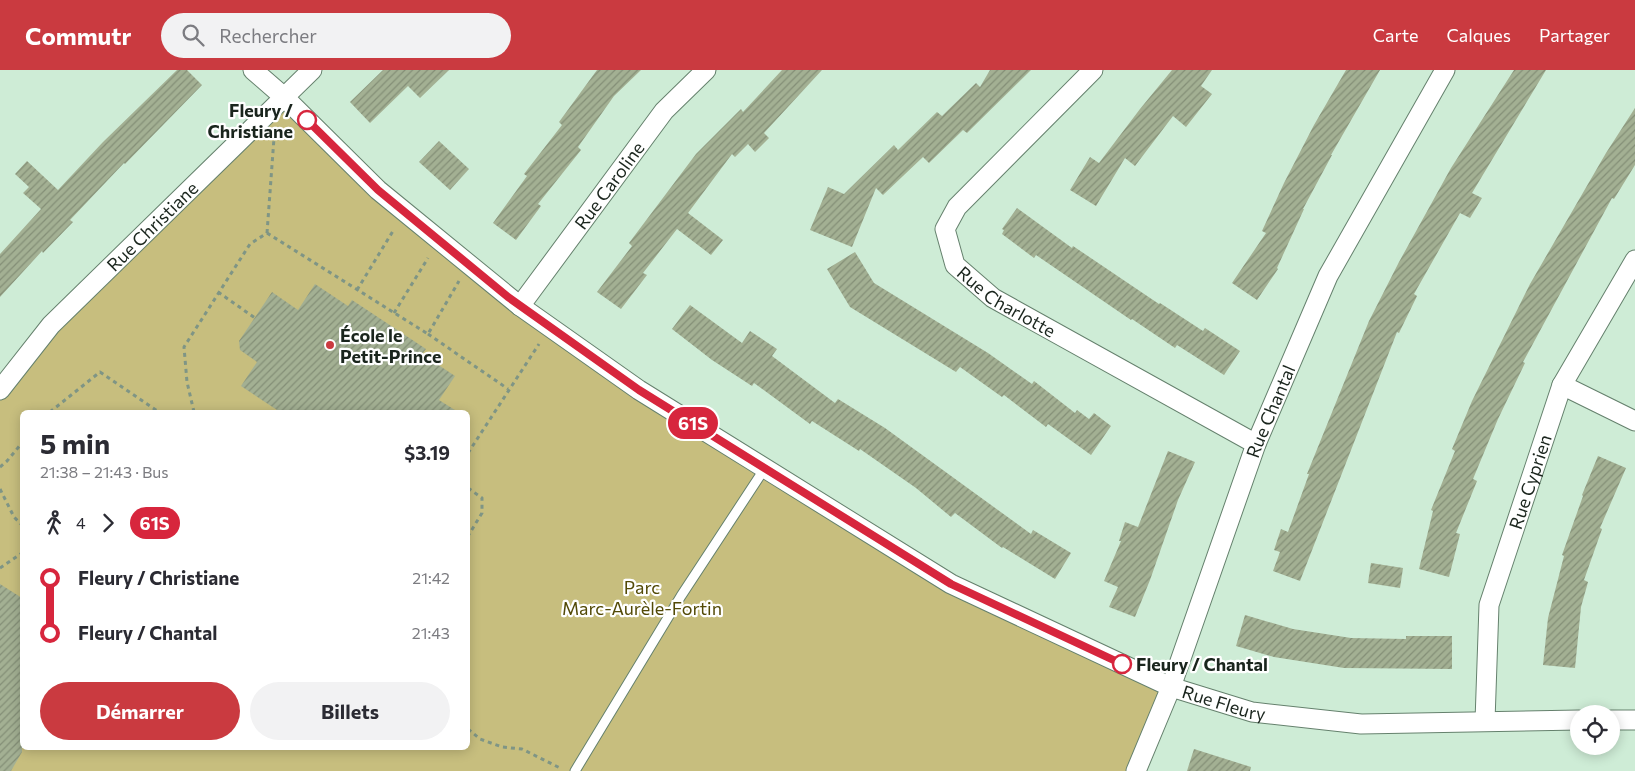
<!DOCTYPE html>
<html lang="fr">
<meta charset="utf-8">
<style>
:root{--surface:#fff;--page:#f2f2f3;--text:#2b2b33;--muted:#7c7c81;--accent:#ca3a40}
body{margin:0;font-family:Commissioner,sans-serif;background:var(--page);color:var(--text);height:100vh;display:flex;flex-direction:column;font-size:19px;white-space:nowrap}
*{box-sizing:border-box;margin:0}
p{font-size:16px;color:var(--muted)}
.icon{flex:none;width:28px;height:28px;fill:none;stroke:currentColor;stroke-width:2;stroke-linecap:round;stroke-linejoin:round}
.map{position:relative;flex:1;overflow:hidden}
.side{position:absolute;left:20px;top:340px;width:450px;height:340px;display:flex;flex-direction:column;background:var(--surface);border-radius:8px;box-shadow:0 2px 12px #0003}
.side>*{flex:none}
.badge{padding:0 10px;border-radius:16px;font-size:18px;line-height:32px}
.tools{position:absolute;left:1570px;top:635px;display:grid;gap:10px}
.tools a{display:grid;place-items:center;width:50px;height:50px;border-radius:50%;background:var(--surface);box-shadow:0 2px 12px #0003;font-size:25px}
.map>.badge{position:absolute;translate:-50% -50%;box-shadow:0 0 0 2px #fff}
.legs{display:flex;align-items:center;gap:8px;height:55px;padding:0 20px;font-size:16px}
.legs p{margin-inline-start:auto}
.summary{display:flex;align-items:center;justify-content:space-between;height:85px;padding:0 20px}
h1{font-size:28px;font-weight:700;line-height:38px}
.action{display:flex;gap:10px;margin-top:auto;padding:10px 20px}
.action a{flex:1;height:58px;border-radius:30px;background:var(--accent);color:#fff;font-size:20px;font-weight:700;line-height:58px;text-align:center}
.action a+a{background:var(--page);color:var(--text)}
ul{padding:0 20px;list-style:none}
li{display:flex;align-items:center;gap:18px;height:55px;font-size:19px}
li i{display:grid;place-items:center;width:8px;height:100%;margin:0 6px;background:currentColor}
li i::after{content:'';width:12px;height:12px;margin:-6px;border:4px solid;border-radius:50%;background:var(--surface)}
li p{margin-inline-start:auto}
li:first-child i{background:linear-gradient(#0000 50%,currentColor 0)}
li:last-child i{background:linear-gradient(currentColor 50%,#0000 0)}
header{display:flex;align-items:center;gap:30px;box-sizing:border-box;height:70px;padding:0 25px;background:var(--accent);color:#fff}
header strong{font-size:24px}
nav{display:flex;gap:28px;margin-inline-start:auto;font-size:18px}
.search{width:350px;height:45px;background:var(--page);display:flex;align-items:center;gap:12px;box-sizing:border-box;padding:0 18px;border-radius:28px;color:var(--muted);font-size:19px}
.map>svg:first-child{display:block}
.park{fill:#c7be7e;fill-rule:evenodd}
.building{fill:url(#building-hatch)}
.lines{fill:none;stroke-linecap:round;stroke-linejoin:round}
.service-casing{stroke:#65816d;stroke-width:11}
.minor-casing{stroke:#65816d;stroke-width:21}
.path{stroke:#7f9585;stroke-width:3;stroke-dasharray:4 4;stroke-linecap:butt}
.service{stroke:#fff;stroke-width:9}
.minor{stroke:#fff;stroke-width:19}
.line-1-casing{stroke:#fff;stroke-width:11}
.line-1{stroke:#d7263d;stroke-width:8}
.stop-1-dot{fill:#fff;stroke:#d7263d;stroke-width:2.5}
.poi-dot{fill:#ca3a40;stroke:#fff;stroke-width:2}
.labels{text-anchor:middle;dominant-baseline:central;stroke-width:4.5;stroke-linejoin:round;paint-order:stroke}
.stop-label{font-size:18px;font-weight:bold;fill:#1a251d;stroke:#fff;text-anchor:end}
.street-label{font-size:18px;fill:#1a251d;stroke:#fff}
.poi-label{font-size:18px;font-weight:bold;fill:#1a251d;stroke:#fff;text-anchor:start}
.park-label{font-size:18px;fill:#524906;stroke:#fff}
</style>
<header>
<strong>Commutr</strong>
<div class="search"><svg class="icon" aria-label="search" viewBox="0 0 24 24"><circle cx="10" cy="10" r="6"/><path d="M15 15l6 6"/></svg>Rechercher</div>
<nav><a>Carte</a><a>Calques</a><a>Partager</a></nav>
</header>
<div class="map">
<svg width="1635" height="701" viewBox="0 0 1635 701">
<defs>
<pattern id="building-hatch" width="6" height="6" patternUnits="userSpaceOnUse" patternTransform="scale(1.25)"><rect width="6" height="6" fill="#a3b093"/><path d="M-1 1l2-2M0 6l6-6M5 7l2-2" fill="none" stroke="#848f77"/></pattern>
</defs>
<rect width="100%" height="100%" fill="#ceecd6"/>
<path class="park" d="M 284,27 L 520,236 L 951,514 L 1171,617 L 1136,701 L 0,701 L 0,320 ZM 22,342 L 468,342 L 468,678 L 22,678 Z"/>
<g class="building">
<path d="M 177,0 L 187,0 L 202,15 L 125,94 L 124,93 L 70,150 L 73,152 L 43,183 L 42,181 L 0,227 L 0,184 L 41,139 L 23,123 L 29,117 L 15,104 L 27,91 L 58,120 L 103,72 Z"/>
<path d="M 383,0 L 449,0 L 420,28 L 408,16 L 370,53 L 350,32 Z"/>
<path d="M 597,0 L 641,0 L 614,26 L 578,77 L 581,80 L 538,134 L 541,136 L 516,170 L 493,153 L 527,106 L 524,104 L 562,55 L 559,52 Z"/>
<path d="M 782,0 L 822,0 L 764,63 L 769,68 L 755,82 L 748,74 L 735,87 L 732,84 L 688,143 L 723,170 L 711,185 L 677,159 L 643,203 L 647,205 L 621,239 L 597,222 L 632,176 L 629,173 L 696,84 L 741,39 L 743,42 Z"/>
<path d="M 990,0 L 1031,0 L 967,63 L 963,60 L 929,93 L 923,87 L 883,125 L 876,118 L 852,177 L 810,160 L 828,117 L 844,124 L 894,75 L 898,80 L 937,42 L 942,46 L 976,13 L 980,17 Z"/>
<path d="M 1172,0 L 1212,0 L 1201,16 L 1212,24 L 1186,57 L 1173,46 L 1135,96 L 1125,88 L 1096,136 L 1070,120 L 1090,87 L 1099,93 L 1140,39 Z"/>
<path d="M 1346,0 L 1380,0 L 1331,85 L 1332,85 L 1303,139 L 1304,139 L 1277,198 L 1278,199 L 1257,230 L 1232,213 L 1266,163 L 1262,161 L 1284,113 L 1314,55 Z"/>
<path d="M 1514,0 L 1546,0 L 1472,123 L 1482,128 L 1470,148 L 1460,143 L 1414,224 L 1417,226 L 1399,263 L 1397,262 L 1300,511 L 1273,501 L 1280,482 L 1274,480 L 1281,459 L 1288,462 L 1309,404 L 1307,404 L 1369,251 L 1399,192 L 1451,98 Z"/>
<path d="M 1635,38 L 1635,95 L 1614,129 L 1612,128 L 1523,292 L 1525,293 L 1498,349 L 1473,409 L 1477,411 L 1456,463 L 1460,464 L 1449,507 L 1419,499 L 1433,441 L 1431,440 L 1455,381 L 1452,379 L 1472,331 L 1530,214 L 1606,83 Z"/>
<path d="M 439,71 L 469,99 L 450,120 L 419,92 Z"/>
<path d="M 1017,138 L 1072,178 L 1073,176 L 1159,234 L 1160,233 L 1203,261 L 1205,258 L 1240,281 L 1224,305 L 1177,275 L 1175,278 L 1132,249 L 1131,250 L 1036,185 L 1034,188 L 1002,164 L 1004,160 L 1002,159 Z"/>
<path d="M 855,182 L 874,213 L 988,283 L 1032,314 L 1034,311 L 1075,343 L 1077,340 L 1089,349 L 1094,343 L 1111,356 L 1091,385 L 1048,354 L 1046,357 L 1004,325 L 1002,327 L 960,297 L 956,302 L 850,237 L 827,199 Z"/>
<path d="M 315,214 L 348,236 L 352,230 L 426,279 L 422,284 L 455,306 L 439,330 L 458,342 L 280,342 L 241,316 L 257,292 L 240,280 L 239,271 L 272,222 L 298,240 Z"/>
<path d="M 690,235 L 742,273 L 750,261 L 777,279 L 772,286 L 835,333 L 838,329 L 885,358 L 1031,464 L 1033,460 L 1071,483 L 1055,509 L 1003,477 L 1002,478 L 955,443 L 951,447 L 916,418 L 860,379 L 859,381 L 812,351 L 810,354 L 754,313 L 752,316 L 712,290 L 672,259 Z"/>
<path d="M 1168,381 L 1195,392 L 1178,430 L 1150,510 L 1135,547 L 1109,537 L 1118,517 L 1104,511 L 1121,471 L 1119,471 L 1125,452 L 1138,457 Z"/>
<path d="M 1598,386 L 1626,398 L 1600,458 L 1602,459 L 1584,510 L 1588,512 L 1581,537 L 1575,598 L 1543,595 L 1548,548 L 1564,486 L 1562,485 L 1583,426 L 1582,425 Z"/>
<path d="M 1371,493 L 1403,498 L 1400,518 L 1368,513 Z"/>
<path d="M 0,514 L 22,528 L 22,682 L 11,701 L 0,701 Z"/>
<path d="M 1245,545 L 1293,559 L 1351,568 L 1406,569 L 1406,566 L 1452,566 L 1452,599 L 1344,598 L 1274,587 L 1236,576 Z"/>
<path d="M 1194,679 L 1251,697 L 1250,701 L 1187,701 Z"/>
</g>
<g class="lines">
<g class="service-casing">
<path id="service" d="M 575,701 L 681,526 L 765,398"/>
</g>
<g class="minor-casing">
<g id="minor">
<path id="s1" d="M 253,0 L 284,27 L 378,120 L 520,236 L 639,320 L 951,514 L 1171,617 L 1252,642 L 1361,654 L 1579,650"/>
<path id="s2" d="M 1093,0 L 957,137 L 945,159 L 955,195 L 993,228 L 1256,374"/>
<path id="s3" d="M 520,236 L 664,41 L 706,0"/>
<path d="M 1562,315 L 1635,351"/>
<path id="s4" d="M 0,320 L 51,255 L 312,0"/>
<path d="M 1611,650 L 1635,650"/>
<path id="s5" d="M 1485,651 L 1489,535 L 1562,315 L 1635,190"/>
<path id="s6" d="M 1136,701 L 1171,617 L 1256,374 L 1328,206 L 1445,0"/>
</g>
</g>
<g class="path">
<path d="M 267,163 L 428,264 L 459,211"/>
<path d="M 267,163 L 274,68"/>
<path d="M 357,220 L 393,161"/>
<path d="M 218,222 L 255,248"/>
<path d="M 394,243 L 428,188"/>
<path d="M 428,264 L 508,319"/>
<path d="M 50,342 L 100,302 L 159,342"/>
<path d="M 194,342 L 187,312 L 184,277 L 250,174 L 267,163"/>
<path d="M 468,383 L 539,274"/>
<path d="M 0,397 L 7,391 L 22,373"/>
<path d="M 468,418 L 482,428 L 482,443 L 468,466"/>
<path d="M 0,419 L 14,447 L 22,455"/>
<path d="M 0,498 L 22,483"/>
<path d="M 468,659 L 480,669 L 502,677 L 522,679 L 560,698"/>
</g>
<use href="#service" class="service"/>
<use href="#minor" class="minor"/>
</g>
<g class="lines">
<g class="line-1-casing">
<path id="line-1" d="M 307,50 L 378,120 L 508,227 L 639,320 L 951,514 L 1122,594"/>
</g>
<use href="#line-1" class="line-1"/>
</g>
<g class="stop-1-dot">
<circle cx="307" cy="50" r="9"/>
<circle cx="1122" cy="594" r="9"/>
</g>
<circle class="poi-dot" cx="330" cy="275" r="5"/>
<g class="labels">
<g class="stop-label">
<text x="293" y="40">Fleury /<tspan x="293" dy="21">Christiane</tspan></text>
<text x="1136" y="594" text-anchor="start">Fleury / Chantal</text>
</g>
<g class="street-label">
<text stroke="none"><textPath href="#s3" startOffset="150">Rue Caroline</textPath></text>
<text stroke="none"><textPath href="#s4" startOffset="224">Rue Christiane</textPath></text>
<text stroke="none"><textPath href="#s2" startOffset="319">Rue Charlotte</textPath></text>
<text stroke="none"><textPath href="#s6" startOffset="384">Rue Chantal</textPath></text>
<text stroke="none"><textPath href="#s5" startOffset="246">Rue Cyprien</textPath></text>
<text stroke="none"><textPath href="#s1" startOffset="1168">Rue Fleury</textPath></text>
</g>
<g class="poi-label">
<text x="340" y="265">École le<tspan x="340" dy="21">Petit-Prince</tspan></text>
</g>
<g class="park-label">
<text x="642" y="517">Parc<tspan x="642" dy="21">Marc-Aurèle-Fortin</tspan></text>
</g>
</g>
</svg>
<div class="tools">
<a><svg class="icon" aria-label="locate" viewBox="0 0 24 24"><circle cx="12" cy="12" r="6"/><path d="M12 2v4M12 18v4M2 12h4M18 12h4"/></svg></a>
</div>
<b class="badge" style="left:693px;top:353px;background:#d7263d;color:#fff">61S</b>
<section class="side">
<div class="summary"><div><h1>5 min</h1><p>21:38 – 21:43 · Bus</p></div><b>$3.19</b></div>
<div class="legs"><svg class="icon" aria-label="walk" viewBox="0 0 24 24"><circle cx="13" cy="4" r="2"/><path d="M13 8l-2 6 4 7M11 14l-3 7M7 12l3-4h3l4 4"/></svg>4<svg class="icon" aria-label="forward" viewBox="0 0 24 24"><path d="M9 5l7 7-7 7"/></svg><b class="badge" style="background:#d7263d;color:#fff">61S</b></div>
<ul>
<li><i style="color:#d7263d"></i><b>Fleury / Christiane</b><p>21:42</p></li>
<li><i style="color:#d7263d"></i><b>Fleury / Chantal</b><p>21:43</p></li>
</ul>
<div class="action"><a>Démarrer</a><a>Billets</a></div>
</section>
</div>
